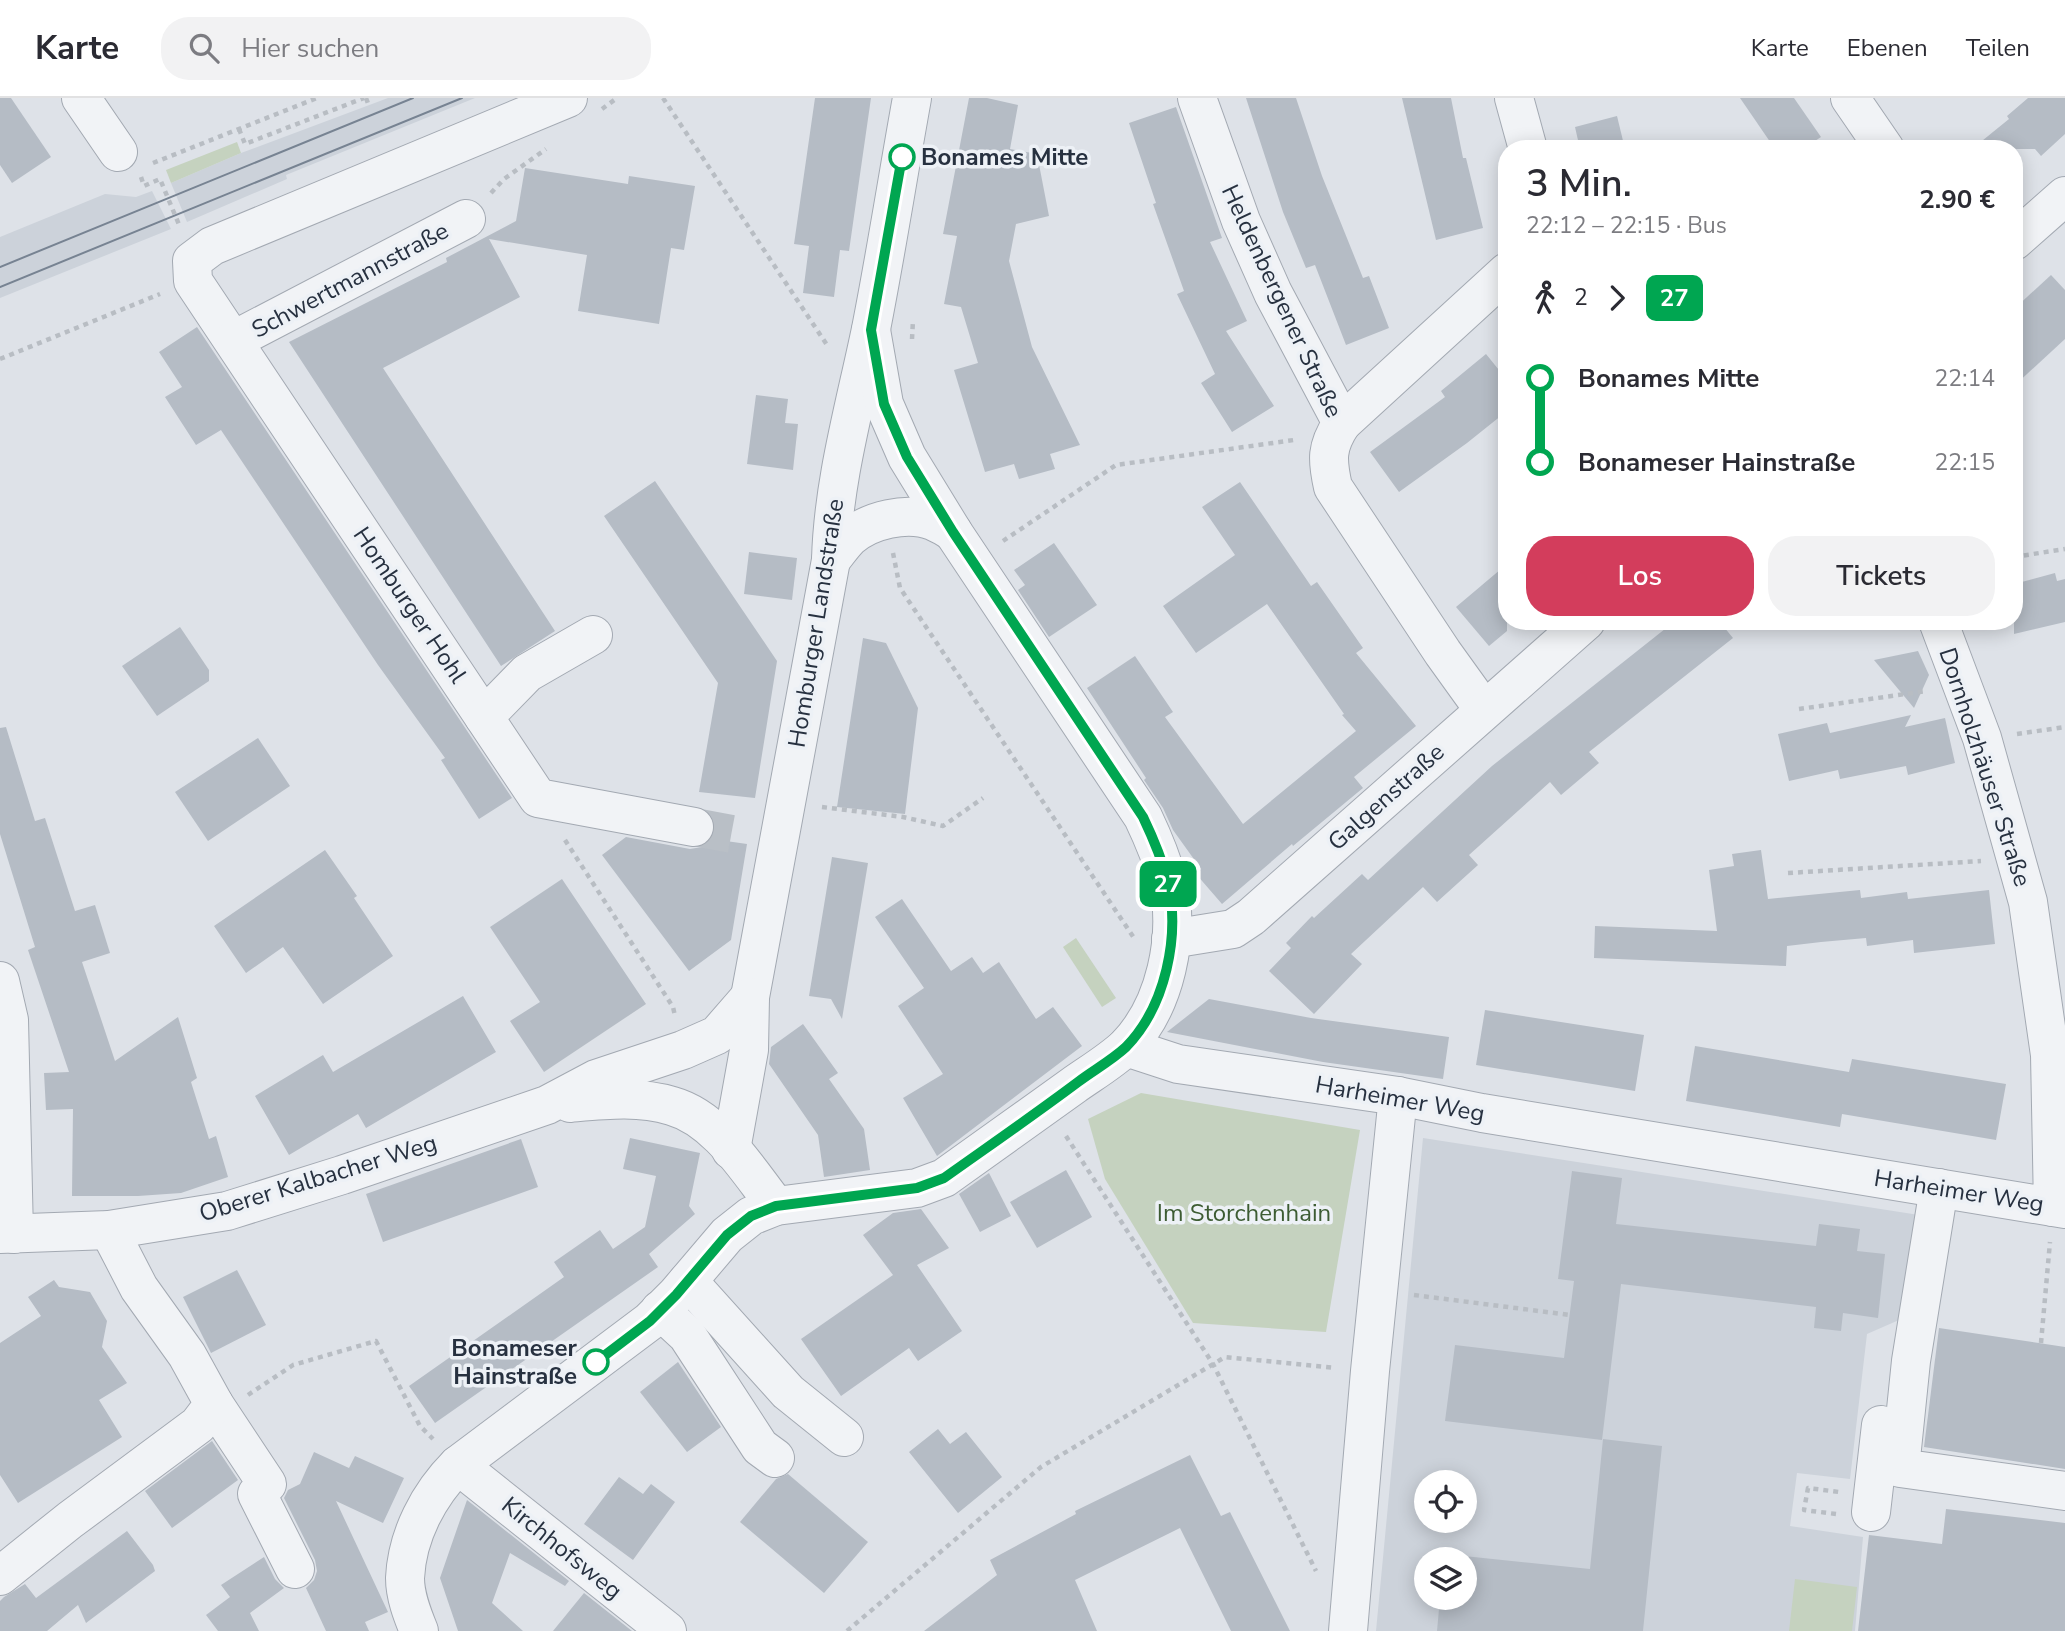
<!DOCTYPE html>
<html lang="de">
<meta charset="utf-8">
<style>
:root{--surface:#fff;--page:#f2f2f3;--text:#2b2b33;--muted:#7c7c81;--line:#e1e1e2;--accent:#d33d5c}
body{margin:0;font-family:"Nunito Sans",sans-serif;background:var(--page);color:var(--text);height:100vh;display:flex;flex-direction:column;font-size:26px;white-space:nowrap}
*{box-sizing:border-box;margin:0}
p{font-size:23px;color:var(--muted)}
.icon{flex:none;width:38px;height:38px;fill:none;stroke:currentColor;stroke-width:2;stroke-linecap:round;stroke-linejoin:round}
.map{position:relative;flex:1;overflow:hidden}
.details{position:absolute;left:1498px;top:42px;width:525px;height:490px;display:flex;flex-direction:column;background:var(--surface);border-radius:28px;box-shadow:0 4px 18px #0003}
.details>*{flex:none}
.badge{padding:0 14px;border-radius:10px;font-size:24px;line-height:46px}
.fabs{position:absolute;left:1414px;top:1372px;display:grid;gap:14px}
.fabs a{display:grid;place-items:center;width:63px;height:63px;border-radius:50%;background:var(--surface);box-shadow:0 4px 18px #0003;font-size:35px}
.map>.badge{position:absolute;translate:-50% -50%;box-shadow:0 0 0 4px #fff}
.legs{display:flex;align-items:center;gap:10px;height:77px;padding:0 28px;font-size:23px}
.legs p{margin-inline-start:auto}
.summary{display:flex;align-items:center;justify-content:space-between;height:119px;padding:0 28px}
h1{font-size:38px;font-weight:600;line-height:52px}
.action{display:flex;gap:14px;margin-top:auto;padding:14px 28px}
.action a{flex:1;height:80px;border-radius:28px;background:var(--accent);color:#fff;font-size:28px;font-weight:600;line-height:80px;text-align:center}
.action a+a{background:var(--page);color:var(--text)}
ul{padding:0 28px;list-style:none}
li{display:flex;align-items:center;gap:24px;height:84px;font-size:26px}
li i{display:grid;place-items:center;width:10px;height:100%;margin:0 9px;background:currentColor}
li i::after{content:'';width:18px;height:18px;margin:-9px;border:5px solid;border-radius:50%;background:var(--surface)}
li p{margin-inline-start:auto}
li:first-child i{background:linear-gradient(#0000 50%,currentColor 0)}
li:last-child i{background:linear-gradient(currentColor 50%,#0000 0)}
header{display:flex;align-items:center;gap:42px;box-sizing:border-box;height:98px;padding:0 35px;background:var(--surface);border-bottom:2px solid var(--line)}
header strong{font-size:33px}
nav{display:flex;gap:38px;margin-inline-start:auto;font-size:24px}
.search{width:490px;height:63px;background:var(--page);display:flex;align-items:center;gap:18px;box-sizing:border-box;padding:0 24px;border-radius:28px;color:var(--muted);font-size:26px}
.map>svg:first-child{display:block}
.built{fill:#ccd2da;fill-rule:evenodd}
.green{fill:#c5d2bf}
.building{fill:#b5bcc5}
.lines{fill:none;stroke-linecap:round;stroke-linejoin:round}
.minor-tunnel{stroke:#b9bfc6;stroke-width:38;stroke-dasharray:38 19;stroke-linecap:butt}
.minor-casing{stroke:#a3a9b2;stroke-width:40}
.path{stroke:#b8bdc3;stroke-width:4.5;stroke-dasharray:5 5;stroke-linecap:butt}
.minor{stroke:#f1f3f6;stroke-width:38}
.tram{stroke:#778392;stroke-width:2}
.line-1-casing{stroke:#fff;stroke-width:16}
.line-1{stroke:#00a651;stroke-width:10}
.stop-1-dot{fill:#fff;stroke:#00a651;stroke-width:3.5}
.labels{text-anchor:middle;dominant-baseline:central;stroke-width:7;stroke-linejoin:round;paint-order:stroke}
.stop-label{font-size:24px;font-weight:bold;fill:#273140;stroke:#edf1f6;text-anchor:start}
.street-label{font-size:24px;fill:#273140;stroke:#edf1f6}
.park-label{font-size:24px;fill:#3d5c33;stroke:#edf1f6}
</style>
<header>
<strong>Karte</strong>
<div class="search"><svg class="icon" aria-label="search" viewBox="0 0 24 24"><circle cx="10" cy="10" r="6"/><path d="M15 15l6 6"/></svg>Hier suchen</div>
<nav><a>Karte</a><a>Ebenen</a><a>Teilen</a></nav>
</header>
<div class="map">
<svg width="2065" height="1533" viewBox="0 0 2065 1533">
<rect width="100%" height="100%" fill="#dee2e8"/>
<g class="built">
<path d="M 388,0 L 475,0 L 286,77 L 287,81 L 187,124 L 171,85 L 241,55 Z"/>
<path d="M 152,93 L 171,131 L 0,200 L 0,139 L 105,96 L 136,99 Z"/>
<path d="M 1423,1040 L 1919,1117 L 1899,1222 L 1867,1236 L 1850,1381 L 1797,1375 L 1790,1428 L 1863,1439 L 1855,1533 L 1376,1533 ZM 1426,1384 L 1465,1384 L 1465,1423 L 1426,1423 ZM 1426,1461 L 1465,1461 L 1465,1500 L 1426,1500 Z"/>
</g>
<g class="green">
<path d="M 237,44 L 241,55 L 171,85 L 166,72 Z"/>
<path d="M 1076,840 L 1116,900 L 1102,909 L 1063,849 Z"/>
<path d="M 1141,995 L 1360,1032 L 1326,1234 L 1193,1225 L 1105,1081 L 1088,1021 Z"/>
<path d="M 1795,1481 L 1857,1489 L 1852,1533 L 1789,1533 Z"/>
</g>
<g class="building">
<path d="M 0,0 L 11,0 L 51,59 L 12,85 L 0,67 Z"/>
<path d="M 815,0 L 871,0 L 849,153 L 840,152 L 834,199 L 803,195 L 809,148 L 794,146 Z"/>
<path d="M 969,0 L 987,0 L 1018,7 L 1010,51 L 1037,56 L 1049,118 L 1016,126 L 1009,163 L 1032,249 L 1080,347 L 1050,356 L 1055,371 L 1019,381 L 1014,366 L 985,374 L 954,272 L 978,265 L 961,209 L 944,206 L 957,138 L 943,136 Z"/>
<path d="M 1246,0 L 1296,0 L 1322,78 L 1363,180 L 1369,178 L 1389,230 L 1346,247 L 1315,167 L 1306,170 L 1283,114 Z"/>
<path d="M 1402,0 L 1451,0 L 1463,60 L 1466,60 L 1483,130 L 1436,142 Z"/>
<path d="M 1740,0 L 1794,0 L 1821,39 L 1803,51 L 1775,51 Z"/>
<path d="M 2028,0 L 2065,0 L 2065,36 L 2041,58 L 2035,51 L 1972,51 L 2009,21 L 2007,18 Z"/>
<path d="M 1176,9 L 1222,140 L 1210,144 L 1247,223 L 1226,233 L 1274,308 L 1232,334 L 1201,285 L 1215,276 L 1177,196 L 1184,193 L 1153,106 L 1156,105 L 1129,25 Z"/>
<path d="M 1617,18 L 1625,51 L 1580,51 L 1575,29 Z"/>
<path d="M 525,70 L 628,86 L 629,78 L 695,88 L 684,152 L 671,150 L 659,226 L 578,213 L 587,157 L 489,141 L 520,199 L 383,270 L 555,533 L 501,568 L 289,244 L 447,164 L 446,160 L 516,123 Z"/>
<path d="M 2051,177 L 2065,192 L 2065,241 L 2014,288 L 2014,211 Z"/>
<path d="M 197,229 L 512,700 L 479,721 L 441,662 L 445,660 L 378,567 L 221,332 L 196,347 L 165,299 L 182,289 L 159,254 Z"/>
<path d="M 1486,256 L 1507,282 L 1507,313 L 1467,345 L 1399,394 L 1370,354 L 1445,299 L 1441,293 Z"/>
<path d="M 756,297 L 788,301 L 785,325 L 798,326 L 793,372 L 747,366 Z"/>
<path d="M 655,383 L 777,563 L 755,700 L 699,694 L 718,585 L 604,418 Z"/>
<path d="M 1240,384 L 1311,488 L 1317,484 L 1363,550 L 1356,555 L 1416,628 L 1354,679 L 1363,690 L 1293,748 L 1292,746 L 1222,806 L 1196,776 L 1201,771 L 1173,732 L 1163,710 L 1144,682 L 1146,680 L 1087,590 L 1135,558 L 1173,614 L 1165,619 L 1243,726 L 1356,633 L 1342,617 L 1344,616 L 1267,506 L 1196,555 L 1163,508 L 1235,457 L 1202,409 Z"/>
<path d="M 1054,445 L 1097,507 L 1049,539 L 1018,492 L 1025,487 L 1014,472 Z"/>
<path d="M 749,454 L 797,460 L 792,502 L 744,496 Z"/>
<path d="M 1507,466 L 1507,533 L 1489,548 L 1456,509 Z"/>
<path d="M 2055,475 L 2057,483 L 2065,481 L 2065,524 L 2014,536 L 2014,486 Z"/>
<path d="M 1675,523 L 1719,523 L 1733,540 L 1589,654 L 1599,665 L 1561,697 L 1550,684 L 1469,757 L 1478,767 L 1437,804 L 1423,789 L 1351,856 L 1362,866 L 1314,916 L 1269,873 L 1291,850 L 1286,845 L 1312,818 L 1314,820 L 1362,776 L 1368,782 L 1492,668 Z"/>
<path d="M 180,529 L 209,572 L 209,583 L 157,618 L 122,568 Z"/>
<path d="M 863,540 L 886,545 L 918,610 L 905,716 L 837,709 Z"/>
<path d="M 1918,553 L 1929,577 L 1914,610 L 1874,562 Z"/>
<path d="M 1911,617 L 1905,629 L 1945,620 L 1955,665 L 1908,677 L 1906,668 L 1840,681 L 1838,672 L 1789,683 L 1778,636 L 1827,625 L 1830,635 Z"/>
<path d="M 6,629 L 35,723 L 45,720 L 75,813 L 95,807 L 110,855 L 82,864 L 115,963 L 178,919 L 197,980 L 191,984 L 209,1041 L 216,1038 L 228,1079 L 181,1095 L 138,1098 L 72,1098 L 73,1011 L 46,1012 L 44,975 L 69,974 L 28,852 L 35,849 L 0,736 L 0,630 Z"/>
<path d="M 258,640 L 290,688 L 208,743 L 175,694 Z"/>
<path d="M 626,739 L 690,751 L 702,749 L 712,741 L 747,746 L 731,842 L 689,873 L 602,757 Z"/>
<path d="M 325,752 L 357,798 L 354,800 L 393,858 L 323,906 L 283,849 L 246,875 L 214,828 Z"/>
<path d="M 1761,752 L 1768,801 L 1860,792 L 1861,800 L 1907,794 L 1908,801 L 1989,792 L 1995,846 L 1914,855 L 1913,842 L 1867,848 L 1866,840 L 1821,844 L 1787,848 L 1786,868 L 1594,860 L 1595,828 L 1717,833 L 1709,772 L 1734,768 L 1732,756 Z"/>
<path d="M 832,759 L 868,765 L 842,921 L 831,901 L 809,898 Z"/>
<path d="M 562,781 L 646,906 L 544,974 L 510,923 L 540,904 L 490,829 Z"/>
<path d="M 902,801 L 951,873 L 972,859 L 983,875 L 999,864 L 1036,921 L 1053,909 L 1082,948 L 937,1058 L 903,1000 L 943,976 L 898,908 L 924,890 L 875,819 Z"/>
<path d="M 463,898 L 496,954 L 366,1030 L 358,1016 L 289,1057 L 255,998 L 323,957 L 333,974 Z"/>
<path d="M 1209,901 L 1311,920 L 1449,939 L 1443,981 L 1323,964 L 1167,934 Z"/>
<path d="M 1485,912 L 1644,937 L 1635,993 L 1476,967 Z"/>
<path d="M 803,926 L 838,975 L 829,981 L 864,1031 L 870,1072 L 824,1079 L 818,1037 L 769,966 L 771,949 Z"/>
<path d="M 1695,948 L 1849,974 L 1852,961 L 2006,986 L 1996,1042 L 1842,1016 L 1840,1029 L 1686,1003 Z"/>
<path d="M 630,1040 L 700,1055 L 689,1108 L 695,1116 L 649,1156 L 658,1169 L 435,1325 L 409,1288 L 564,1179 L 554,1164 L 600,1132 L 613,1151 L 645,1129 L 656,1078 L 623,1071 Z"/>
<path d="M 521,1041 L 538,1089 L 383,1144 L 366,1096 Z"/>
<path d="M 1066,1072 L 1092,1119 L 1037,1150 L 1010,1104 Z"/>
<path d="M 1572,1073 L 1622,1080 L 1616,1126 L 1816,1148 L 1819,1126 L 1860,1131 L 1857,1153 L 1885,1156 L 1878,1220 L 1843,1215 L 1841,1233 L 1814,1230 L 1816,1209 L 1621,1186 L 1602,1342 L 1445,1323 L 1455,1247 L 1564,1260 L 1574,1183 L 1558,1181 Z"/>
<path d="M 989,1075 L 1011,1118 L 980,1134 L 959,1096 Z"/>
<path d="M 921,1111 L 949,1150 L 917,1167 L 962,1233 L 918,1263 L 909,1250 L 841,1298 L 801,1241 L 893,1177 L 863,1137 L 893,1115 Z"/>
<path d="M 237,1172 L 266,1227 L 211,1255 L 183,1199 Z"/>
<path d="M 54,1182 L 59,1189 L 90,1194 L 107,1223 L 102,1249 L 127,1285 L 99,1302 L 122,1339 L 18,1405 L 0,1377 L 0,1245 L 41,1218 L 28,1199 Z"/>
<path d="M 1939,1230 L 2065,1249 L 2065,1371 L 1924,1349 Z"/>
<path d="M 678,1264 L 721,1329 L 687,1354 L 640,1294 Z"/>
<path d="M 938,1331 L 950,1346 L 966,1334 L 1002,1379 L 958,1415 L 909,1354 Z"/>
<path d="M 1603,1341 L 1662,1348 L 1643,1533 L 1437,1533 L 1440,1500 L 1465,1500 L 1465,1461 L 1444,1461 L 1445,1456 L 1590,1471 Z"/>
<path d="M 212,1343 L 238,1382 L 172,1430 L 145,1393 Z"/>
<path d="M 314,1354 L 349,1370 L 355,1358 L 404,1380 L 383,1425 L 336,1403 L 388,1514 L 365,1524 L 369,1533 L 326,1533 L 306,1490 L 314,1482 L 317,1473 L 315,1462 L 284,1400 L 288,1392 L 300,1386 Z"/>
<path d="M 1190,1357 L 1221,1418 L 1230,1414 L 1290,1533 L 1231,1533 L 1180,1430 L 1075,1482 L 1097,1533 L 924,1533 L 997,1477 L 990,1462 L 1076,1416 L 1075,1413 Z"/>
<path d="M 788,1376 L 868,1444 L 824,1495 L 740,1424 L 776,1381 Z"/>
<path d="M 619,1379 L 643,1396 L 651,1386 L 675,1404 L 633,1462 L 584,1426 Z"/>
<path d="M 467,1402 L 569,1483 L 565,1488 L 510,1455 L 492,1505 L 523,1533 L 458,1533 L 440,1480 Z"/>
<path d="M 1946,1411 L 2065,1425 L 2065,1533 L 1858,1533 L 1869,1437 L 1942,1446 Z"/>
<path d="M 127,1433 L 153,1467 L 155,1473 L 86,1525 L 78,1507 L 47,1533 L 0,1533 L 0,1503 L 4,1499 L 25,1486 L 36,1500 Z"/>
<path d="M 264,1459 L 275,1481 L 284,1490 L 250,1515 L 259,1533 L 218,1533 L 206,1517 L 230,1499 L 221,1487 Z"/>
<path d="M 584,1495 L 632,1533 L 553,1533 Z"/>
</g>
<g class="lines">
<path class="minor-tunnel" d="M 694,729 L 748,739"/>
<g class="minor-casing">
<g id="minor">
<path d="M 81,0 L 118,54"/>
<path d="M 568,0 L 212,148 L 192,163 L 193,183 L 538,700 L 694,729"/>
<path d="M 1197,0 L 1241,123 L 1273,195 L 1342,325 C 1326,349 1327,362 1333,389 L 1443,555 L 1484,612"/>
<path d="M 1514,0 L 1528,51"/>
<path d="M 1850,0 L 1885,51"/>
<path d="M 2014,143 L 2065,98"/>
<path d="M 234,242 L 466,121"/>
<path d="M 1342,325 L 1507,174"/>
<path d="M 831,462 C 837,455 842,447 849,440 C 869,422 907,413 933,423 C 940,426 947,430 953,434"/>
<path d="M 1938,523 L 1982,640 L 2028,804 L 2050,957 L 2053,1109"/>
<path d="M 484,619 L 527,575 L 593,537"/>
<path d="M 1171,841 L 1233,831 L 1251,819 L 1586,523"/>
<path d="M 0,883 L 9,922 L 14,1136"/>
<path d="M 1126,949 L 1178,966 L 1398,998 L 1482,1015 L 2065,1111"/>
<path d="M 570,1005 C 604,1002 639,998 672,1008 C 718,1021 748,1073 776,1108"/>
<path d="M 731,1052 L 749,952 L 750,899 L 831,462 C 833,384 855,308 871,231 C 886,155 898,77 912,0"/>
<path d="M 1939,1090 L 1911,1263 L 1900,1370 L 2065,1393"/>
<path d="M 0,1136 L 109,1132 L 227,1113 L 342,1077 L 547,1007 L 596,981 L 683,952 L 717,937 L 750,899"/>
<path d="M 688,1183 L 788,1294 L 844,1339"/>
<path d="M 660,1212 L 687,1237 L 760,1349 L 775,1360"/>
<path d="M 214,1306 L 267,1386 L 257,1396 L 295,1471"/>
<path d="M 458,1367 L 667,1533"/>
<path d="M 1871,1414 L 1881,1327"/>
<path d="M 0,1478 L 70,1422 L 198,1327 L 214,1306 L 187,1257 L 139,1190 L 109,1132"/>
<path d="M 419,1533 C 412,1516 405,1498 405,1480 C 407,1437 429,1396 458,1367 L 650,1223 L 676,1197 L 727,1137 L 751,1118 L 776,1108 L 917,1090 L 944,1080 C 987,1049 1031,1018 1074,987 C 1091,975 1111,963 1126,949 C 1166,908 1180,838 1168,784 C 1162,761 1153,740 1143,719 L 953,434 L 907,359 L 884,306 L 871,232"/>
<path d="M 1348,1533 L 1370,1273 L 1398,998"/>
</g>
</g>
<g class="path">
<path d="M 366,0 L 369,8"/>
<path d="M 663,0 L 829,250"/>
<path d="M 602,11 L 617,0"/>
<path d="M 239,31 L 245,46 L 364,0"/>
<path d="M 153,65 L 317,0"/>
<path d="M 141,79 L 144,88 L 160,81 L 180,129"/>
<path d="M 491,95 L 504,81 L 546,51"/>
<path d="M 912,241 L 913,222"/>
<path d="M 0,261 L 160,196"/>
<path d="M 1003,443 L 1116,367 L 1294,342"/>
<path d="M 893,455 L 900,490 L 1134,840"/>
<path d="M 2014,459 L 2065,451"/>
<path d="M 1799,611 L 1927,593"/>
<path d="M 2017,636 L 2065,629"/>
<path d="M 822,709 L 903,719 L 943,728 L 983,700"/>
<path d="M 565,742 L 673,909 L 675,918"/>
<path d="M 1788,775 L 1981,763"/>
<path d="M 1066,1038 L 1213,1266 L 1316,1473"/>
<path d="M 1414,1197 L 1570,1217"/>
<path d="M 2041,1245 L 2050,1144"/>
<path d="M 248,1297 L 293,1267 L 376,1243 L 420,1328 L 433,1341"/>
<path d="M 1836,1416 L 1804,1412 L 1808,1390 L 1839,1394"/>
<path d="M 847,1533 L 1041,1369 L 1225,1259 L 1336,1270"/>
</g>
<use href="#minor" class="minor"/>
<g class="tram">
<path d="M 0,169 L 413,0"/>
<path d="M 0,189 L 462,0"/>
</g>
</g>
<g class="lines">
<g class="line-1-casing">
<path id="line-1" d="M 596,1264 L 650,1223 L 676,1197 L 727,1137 L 751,1118 L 776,1108 L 917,1090 L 944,1080 C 989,1048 1034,1017 1078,984 C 1094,972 1112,962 1126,949 C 1166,908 1180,838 1168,784 C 1162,761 1153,740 1143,719 L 953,434 L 907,359 L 884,306 L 871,232 L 902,59"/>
</g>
<use href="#line-1" class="line-1"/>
</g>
<g class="stop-1-dot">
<circle cx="902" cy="59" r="12"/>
<circle cx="596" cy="1264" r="12"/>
</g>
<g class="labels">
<g class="stop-label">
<text x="921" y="59">Bonames Mitte</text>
<text x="577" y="1250" text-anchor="end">Bonameser<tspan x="577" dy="28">Hainstraße</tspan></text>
</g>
<g class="street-label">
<text transform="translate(350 182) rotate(-28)">Schwertmannstraße</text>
<text transform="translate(1282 203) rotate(65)">Heldenbergener Straße</text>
<text transform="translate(410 507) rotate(56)">Homburger Hohl</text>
<text transform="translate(816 525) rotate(-81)">Homburger Landstraße</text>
<text transform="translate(1985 669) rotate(72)">Dornholzhäuser Straße</text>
<text transform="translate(1386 699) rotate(-42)">Galgenstraße</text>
<text transform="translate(1400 1001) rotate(10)">Harheimer Weg</text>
<text transform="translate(318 1080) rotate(-17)">Oberer Kalbacher Weg</text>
<text transform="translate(1959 1093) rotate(9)">Harheimer Weg</text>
<text transform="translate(562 1450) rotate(39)">Kirchhofsweg</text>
</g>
<g class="park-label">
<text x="1244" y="1115">Im Storchenhain</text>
</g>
</g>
</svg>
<div class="fabs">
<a><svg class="icon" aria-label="locate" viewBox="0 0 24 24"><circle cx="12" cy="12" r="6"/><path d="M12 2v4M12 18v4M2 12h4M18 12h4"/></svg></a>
<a><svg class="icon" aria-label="layers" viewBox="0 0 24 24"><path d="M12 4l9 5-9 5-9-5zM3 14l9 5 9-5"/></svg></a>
</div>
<b class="badge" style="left:1168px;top:786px;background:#00a651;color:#fff">27</b>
<section class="details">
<div class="summary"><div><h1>3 Min.</h1><p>22:12 – 22:15 · Bus</p></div><b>2.90 €</b></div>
<div class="legs"><svg class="icon" aria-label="walk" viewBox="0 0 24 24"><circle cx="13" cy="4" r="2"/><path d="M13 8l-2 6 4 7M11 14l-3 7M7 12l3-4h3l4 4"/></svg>2<svg class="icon" aria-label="forward" viewBox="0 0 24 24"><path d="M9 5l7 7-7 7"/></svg><b class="badge" style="background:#00a651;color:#fff">27</b></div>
<ul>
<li><i style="color:#00a651"></i><b>Bonames Mitte</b><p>22:14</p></li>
<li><i style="color:#00a651"></i><b>Bonameser Hainstraße</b><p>22:15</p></li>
</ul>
<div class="action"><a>Los</a><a>Tickets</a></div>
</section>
</div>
